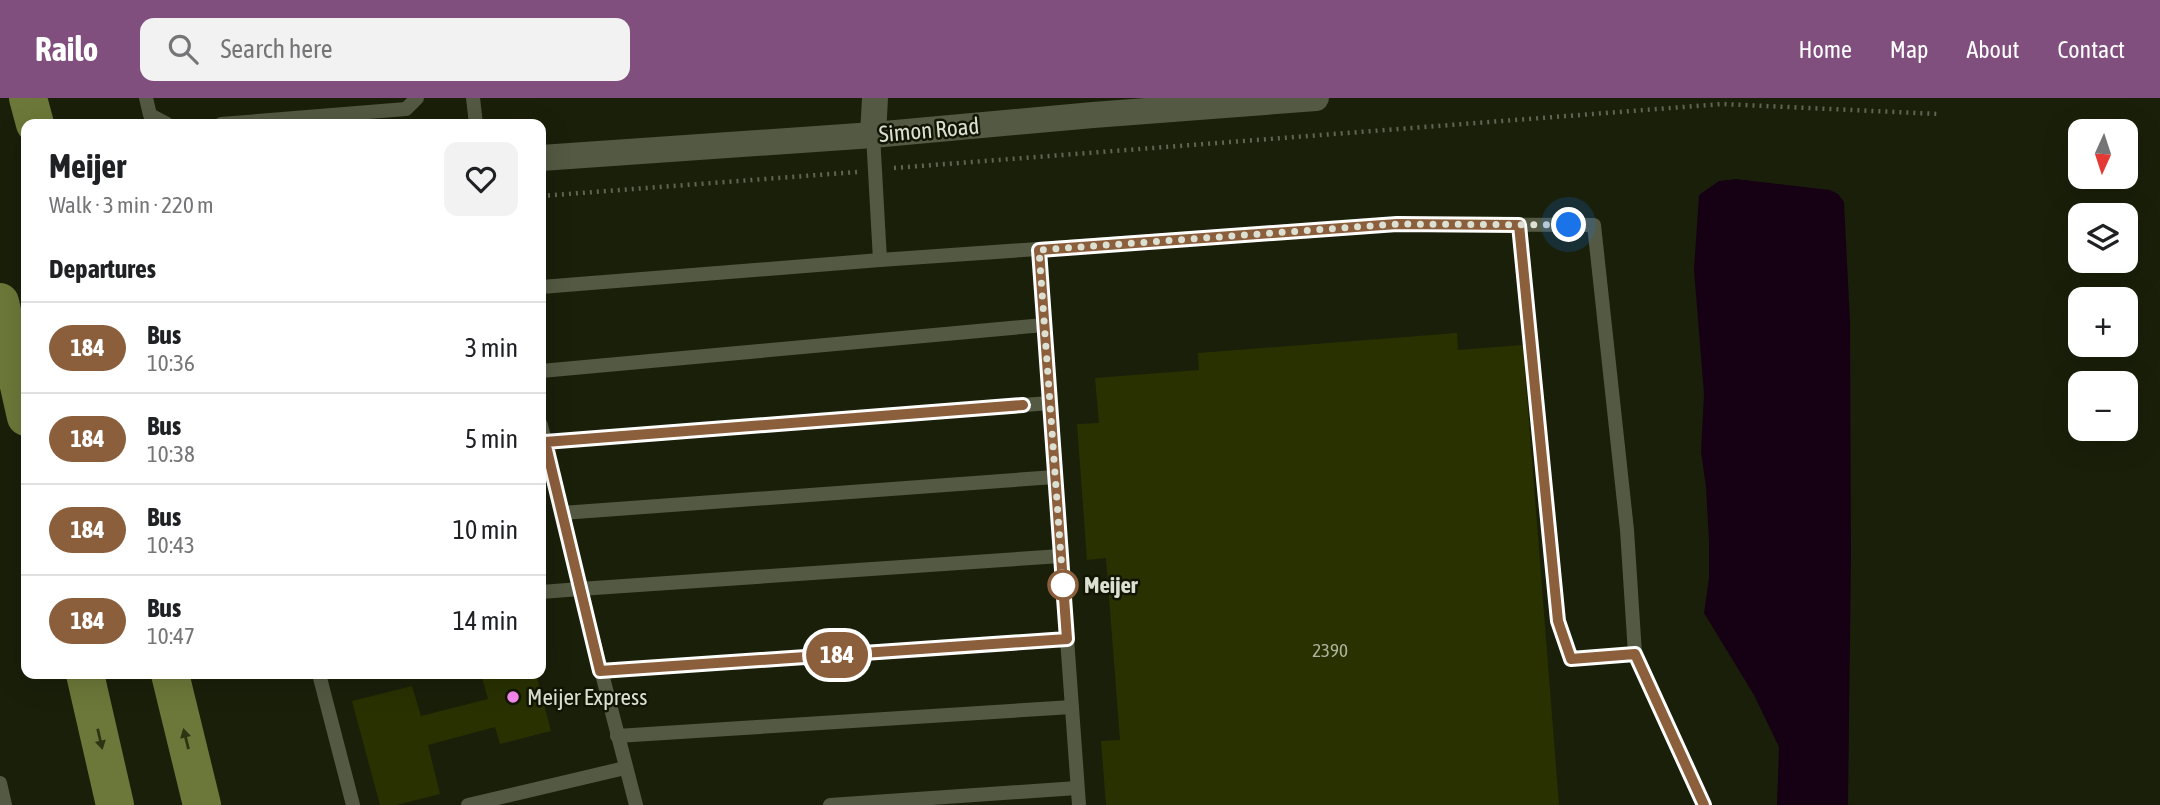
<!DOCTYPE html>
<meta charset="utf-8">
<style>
:root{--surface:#fff;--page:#f2f2f2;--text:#202124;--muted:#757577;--line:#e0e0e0;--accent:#804f7e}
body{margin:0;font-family:"Asap Condensed",sans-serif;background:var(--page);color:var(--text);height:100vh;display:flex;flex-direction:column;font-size:26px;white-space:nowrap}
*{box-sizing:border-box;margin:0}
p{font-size:23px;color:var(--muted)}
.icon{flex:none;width:38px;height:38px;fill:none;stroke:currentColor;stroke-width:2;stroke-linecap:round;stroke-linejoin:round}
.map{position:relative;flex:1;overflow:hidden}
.details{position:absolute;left:21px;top:21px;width:525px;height:560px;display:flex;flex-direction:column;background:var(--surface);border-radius:14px;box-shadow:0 7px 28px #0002}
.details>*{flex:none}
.badge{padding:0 14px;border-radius:23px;font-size:24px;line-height:46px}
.needle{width:46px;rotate:183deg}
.buttons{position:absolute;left:2068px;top:21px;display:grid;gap:14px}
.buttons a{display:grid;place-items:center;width:70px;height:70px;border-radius:14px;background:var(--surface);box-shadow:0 7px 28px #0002;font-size:35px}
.you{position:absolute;width:35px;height:35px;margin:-18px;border:5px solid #fff;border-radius:50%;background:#1a73e8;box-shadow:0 0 0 10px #1a73e833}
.map>.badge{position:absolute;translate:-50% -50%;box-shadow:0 0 0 4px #fff}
h2{padding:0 28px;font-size:26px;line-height:63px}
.round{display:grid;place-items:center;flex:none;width:74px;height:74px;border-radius:14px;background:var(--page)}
.head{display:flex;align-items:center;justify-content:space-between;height:119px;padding:0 28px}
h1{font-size:33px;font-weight:700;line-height:52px}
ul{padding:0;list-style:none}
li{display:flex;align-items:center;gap:21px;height:91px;padding:0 28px;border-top:2px solid var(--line)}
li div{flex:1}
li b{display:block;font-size:26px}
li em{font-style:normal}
li .badge{min-width:77px;font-weight:700;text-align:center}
header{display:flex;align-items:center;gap:42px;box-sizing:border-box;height:98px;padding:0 35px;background:var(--accent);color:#fff}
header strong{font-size:33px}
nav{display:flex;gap:38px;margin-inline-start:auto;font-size:24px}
.search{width:490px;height:63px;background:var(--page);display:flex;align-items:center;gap:18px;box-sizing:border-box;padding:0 24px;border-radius:14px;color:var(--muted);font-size:26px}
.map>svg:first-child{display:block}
.water{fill:#150014}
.building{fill:#293100}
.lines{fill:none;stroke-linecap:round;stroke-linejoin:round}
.path{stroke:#606452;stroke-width:4.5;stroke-dasharray:2 5;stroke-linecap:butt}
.lane{stroke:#545943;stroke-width:14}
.street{stroke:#545943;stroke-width:26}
.primary{stroke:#6c7839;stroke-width:38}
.oneway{fill:#2d3313}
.line-casing{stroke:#fff;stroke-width:16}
.line{stroke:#8b5e3c;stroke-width:10}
.walk{stroke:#dce0d3;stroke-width:7;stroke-dasharray:0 12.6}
.stop-dot{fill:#fff;stroke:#8b5e3c;stroke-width:3.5}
.poi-dot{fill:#f688ed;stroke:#121503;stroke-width:2.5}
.labels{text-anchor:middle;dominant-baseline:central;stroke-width:5;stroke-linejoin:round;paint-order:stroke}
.number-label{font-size:19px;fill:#afb49e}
.street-label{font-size:23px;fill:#dce0d3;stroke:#121503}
.stop-label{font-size:23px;font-weight:bold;fill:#dce0d3;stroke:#121503;text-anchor:start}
.poi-label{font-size:23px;fill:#dce0d3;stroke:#121503;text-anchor:start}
</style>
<header>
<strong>Railo</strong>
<div class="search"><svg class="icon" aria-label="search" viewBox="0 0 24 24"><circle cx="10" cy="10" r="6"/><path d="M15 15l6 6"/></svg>Search here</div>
<nav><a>Home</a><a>Map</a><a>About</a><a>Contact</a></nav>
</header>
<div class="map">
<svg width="2160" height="707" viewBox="0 0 2160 707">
<rect width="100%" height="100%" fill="#1a1f0a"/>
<path class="water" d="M 1736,81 L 1830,92 L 1838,96 L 1844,104 L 1850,223 L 1851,458 L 1848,707 L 1777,707 L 1779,649 L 1754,597 L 1704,515 L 1709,480 L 1709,443 L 1706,389 L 1701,354 L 1704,296 L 1694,172 L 1699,97 L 1719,83 Z"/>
<g class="building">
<path d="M 1457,235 L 1458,252 L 1523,247 L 1559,707 L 1106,707 L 1101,643 L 1120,642 L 1106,460 L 1087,462 L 1077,326 L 1099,325 L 1095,280 L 1199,272 L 1198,255 Z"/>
<path d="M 481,576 L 536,576 L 551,633 L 500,646 L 495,629 L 428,647 L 440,696 L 396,707 L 380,707 L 352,603 L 412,588 L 421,618 L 488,601 Z"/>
</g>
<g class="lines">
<g class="path">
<path d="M 894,70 L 1722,6 L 1939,16"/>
<path d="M 541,98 L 857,74"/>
</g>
<g class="lane">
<path d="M 146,0 L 150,17 L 167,26"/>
<path d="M 473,0 L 476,26"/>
<path d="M 221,26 L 406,11 L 417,0"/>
<path d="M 873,37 L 880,162"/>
<path d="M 1519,127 L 1558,523 L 1571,561 L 1635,556"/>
<path d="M 1039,152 L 1079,707"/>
<path d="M 541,189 L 880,162 L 1397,126 L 1594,127 L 1627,432 L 1635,556 L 1704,707"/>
<path d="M 541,273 L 1044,227"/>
<path d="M 541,327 L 580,491 L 541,494"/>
<path d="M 545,344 L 1050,305"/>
<path d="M 562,415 L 1055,379"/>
<path d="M 600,573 L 1067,541"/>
<path d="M 319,576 L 353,707"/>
<path d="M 617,638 L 1072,609"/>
<path d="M 0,685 L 5,707"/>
<path d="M 468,707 L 625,670"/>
<path d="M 636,707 L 580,491 L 1061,458"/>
<path d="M 830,707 L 1077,690"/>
</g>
<g class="street">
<path d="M 873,37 L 875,0"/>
<path d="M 541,60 L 873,37 L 1093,17 L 1316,0"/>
</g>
<g class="primary">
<path d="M 28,0 L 35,26"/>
<path d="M 0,204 L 26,319"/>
<path d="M 85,576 L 115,707"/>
<path d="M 170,576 L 202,707"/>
</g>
</g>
<defs><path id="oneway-solid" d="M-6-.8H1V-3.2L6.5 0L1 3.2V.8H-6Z" transform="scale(1.75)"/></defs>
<g class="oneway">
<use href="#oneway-solid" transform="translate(100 641) rotate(77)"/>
<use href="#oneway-solid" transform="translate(186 641) rotate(-104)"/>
</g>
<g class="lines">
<g class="line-casing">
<path id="line" d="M 1023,307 L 545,344 L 600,573 L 1067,541 L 1039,152 L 1397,126 L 1519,127 L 1558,523 L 1571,561 L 1635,556 L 1704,707"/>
</g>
<use href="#line" class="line"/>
<path class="walk" d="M 1063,487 L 1039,152 L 1397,126 L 1569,127"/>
</g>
<circle class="stop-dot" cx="1063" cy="487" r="14"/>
<circle class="poi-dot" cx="513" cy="599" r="7"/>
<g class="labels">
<g class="number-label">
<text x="1330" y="552">2390</text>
</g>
<g class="street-label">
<text transform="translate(929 32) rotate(-5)">Simon Road</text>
</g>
<g class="stop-label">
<text x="1084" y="487">Meijer</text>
</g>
<g class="poi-label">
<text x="527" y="599">Meijer Express</text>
</g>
</g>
</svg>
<div class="buttons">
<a><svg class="needle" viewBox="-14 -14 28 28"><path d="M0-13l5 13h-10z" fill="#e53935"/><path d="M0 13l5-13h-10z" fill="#757577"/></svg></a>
<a><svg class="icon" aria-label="layers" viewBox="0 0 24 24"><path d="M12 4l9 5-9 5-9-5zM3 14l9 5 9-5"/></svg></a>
<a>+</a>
<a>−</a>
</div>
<div class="you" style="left:1569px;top:127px"></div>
<b class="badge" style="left:837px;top:557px;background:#8b5e3c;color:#fff">184</b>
<section class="details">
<div class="head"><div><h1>Meijer</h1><p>Walk · 3 min · 220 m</p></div><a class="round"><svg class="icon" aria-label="heart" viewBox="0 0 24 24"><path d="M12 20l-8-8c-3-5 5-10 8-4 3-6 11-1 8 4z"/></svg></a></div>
<h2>Departures</h2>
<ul>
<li><span class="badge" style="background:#8b5e3c;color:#fff">184</span><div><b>Bus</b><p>10:36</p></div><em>3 min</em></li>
<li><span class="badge" style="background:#8b5e3c;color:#fff">184</span><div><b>Bus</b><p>10:38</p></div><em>5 min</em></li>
<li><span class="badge" style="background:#8b5e3c;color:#fff">184</span><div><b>Bus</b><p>10:43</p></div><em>10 min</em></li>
<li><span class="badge" style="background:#8b5e3c;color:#fff">184</span><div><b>Bus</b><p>10:47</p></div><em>14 min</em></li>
</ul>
</section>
</div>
